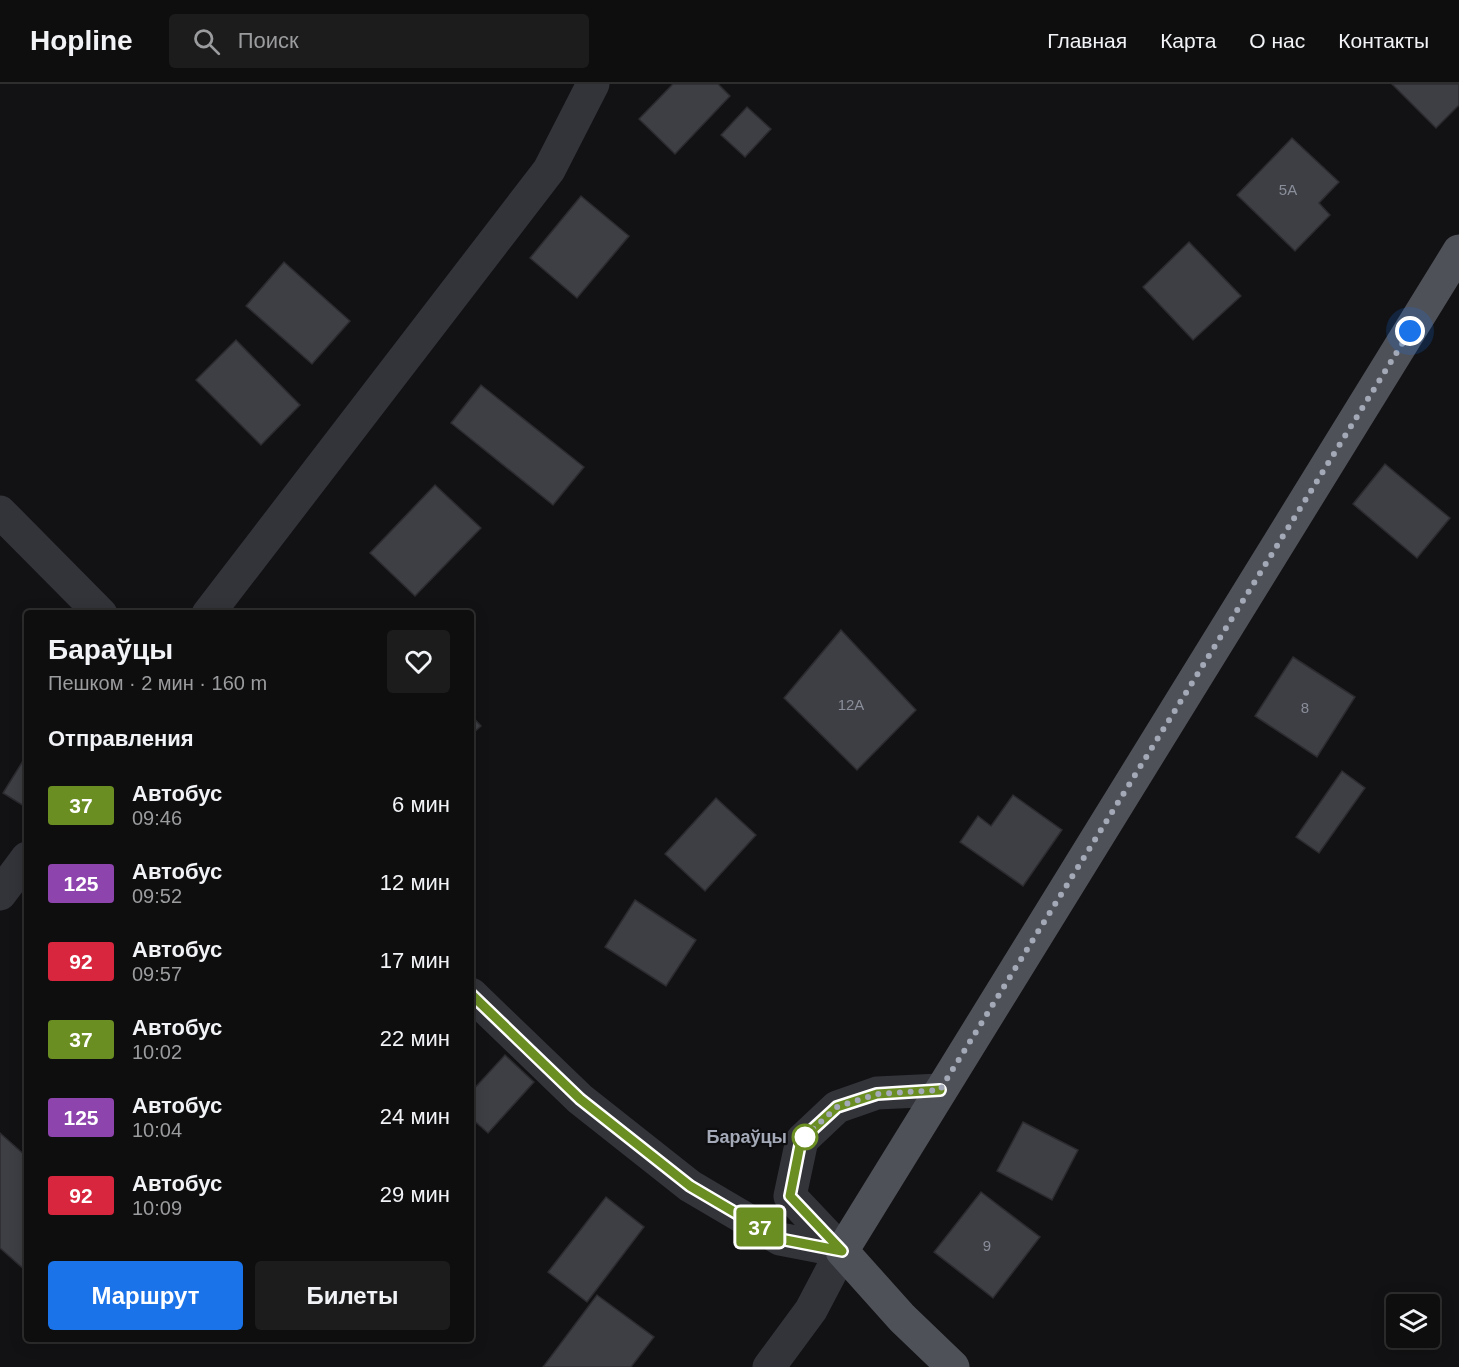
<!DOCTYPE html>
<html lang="ru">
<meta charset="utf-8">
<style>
:root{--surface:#0e0e0f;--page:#1c1c1d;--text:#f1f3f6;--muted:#9b9c9e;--line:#2e2e2f;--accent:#1a73e8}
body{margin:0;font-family:Arial,sans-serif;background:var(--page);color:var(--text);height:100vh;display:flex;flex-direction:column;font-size:22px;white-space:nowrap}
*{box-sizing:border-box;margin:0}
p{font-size:20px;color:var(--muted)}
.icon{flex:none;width:33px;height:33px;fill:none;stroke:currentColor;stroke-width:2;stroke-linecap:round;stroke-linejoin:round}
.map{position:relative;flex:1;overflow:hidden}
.drawer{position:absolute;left:24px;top:526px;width:450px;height:732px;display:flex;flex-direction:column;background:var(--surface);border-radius:6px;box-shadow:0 3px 15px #0003,0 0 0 2px var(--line)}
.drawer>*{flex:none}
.badge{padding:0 12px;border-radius:4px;font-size:21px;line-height:39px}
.controls{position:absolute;left:1386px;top:1210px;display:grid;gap:12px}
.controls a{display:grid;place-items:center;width:54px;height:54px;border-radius:6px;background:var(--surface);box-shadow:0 3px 15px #0003,0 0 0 2px var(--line);font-size:30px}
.you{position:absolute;width:30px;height:30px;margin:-15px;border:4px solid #fff;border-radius:50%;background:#1a73e8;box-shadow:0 0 0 9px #1a73e833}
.map>.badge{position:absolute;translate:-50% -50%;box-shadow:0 0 0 3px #fff}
h2{padding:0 24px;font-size:22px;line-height:54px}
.round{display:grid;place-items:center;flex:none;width:63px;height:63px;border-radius:6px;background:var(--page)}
.head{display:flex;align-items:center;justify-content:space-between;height:102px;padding:0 24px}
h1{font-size:28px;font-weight:700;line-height:45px}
.action{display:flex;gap:12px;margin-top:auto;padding:12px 24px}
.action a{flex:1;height:69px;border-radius:6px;background:var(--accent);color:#fff;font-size:24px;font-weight:700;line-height:69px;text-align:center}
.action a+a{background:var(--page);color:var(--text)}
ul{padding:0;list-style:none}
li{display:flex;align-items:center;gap:18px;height:78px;padding:0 24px}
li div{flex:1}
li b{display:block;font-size:22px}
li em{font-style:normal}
li .badge{min-width:66px;font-weight:700;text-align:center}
header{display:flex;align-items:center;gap:36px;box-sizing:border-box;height:84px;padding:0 30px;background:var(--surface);border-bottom:2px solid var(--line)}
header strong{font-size:28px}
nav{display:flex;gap:33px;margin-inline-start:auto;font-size:21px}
.search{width:420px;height:54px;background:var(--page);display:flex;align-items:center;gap:15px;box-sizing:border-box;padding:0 21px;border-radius:6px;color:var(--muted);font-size:22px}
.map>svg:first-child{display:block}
.building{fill:#3e3f44;stroke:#2c2c30;stroke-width:1.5}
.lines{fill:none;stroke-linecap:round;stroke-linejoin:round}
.minor{stroke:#33343a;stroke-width:33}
.major{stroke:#4f5159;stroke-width:33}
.line-casing{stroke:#fff;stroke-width:14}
.line{stroke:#6b8e23;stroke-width:9}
.walk{stroke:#a3a9b6;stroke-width:6;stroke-dasharray:0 10.8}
.stop-dot{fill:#fff;stroke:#6b8e23;stroke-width:3}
.labels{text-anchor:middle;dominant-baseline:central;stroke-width:4.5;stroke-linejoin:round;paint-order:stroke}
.number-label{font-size:15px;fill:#8a8e9a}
.stop-label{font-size:18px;font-weight:bold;fill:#a3a9b6;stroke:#0d0d0f;text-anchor:end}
</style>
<header>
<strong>Hopline</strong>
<div class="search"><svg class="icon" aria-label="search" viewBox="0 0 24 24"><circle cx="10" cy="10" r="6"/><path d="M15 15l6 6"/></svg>Поиск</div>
<nav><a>Главная</a><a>Карта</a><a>О нас</a><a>Контакты</a></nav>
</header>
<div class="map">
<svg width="1459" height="1283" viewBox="0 0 1459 1283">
<rect width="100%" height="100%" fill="#121214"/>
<g class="building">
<path d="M 673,0 L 718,0 L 730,12 L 675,70 L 639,35 Z"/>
<path d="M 1392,0 L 1459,0 L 1459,21 L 1436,44 Z"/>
<path d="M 747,23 L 771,45 L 745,73 L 721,51 Z"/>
<path d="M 1292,54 L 1339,98 L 1319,119 L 1330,131 L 1295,167 L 1237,111 Z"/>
<path d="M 581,112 L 629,152 L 577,214 L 530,174 Z"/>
<path d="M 1189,158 L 1241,212 L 1193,256 L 1143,203 Z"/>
<path d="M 284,178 L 350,237 L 312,280 L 246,222 Z"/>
<path d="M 236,256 L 300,321 L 261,361 L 196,296 Z"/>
<path d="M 481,301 L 584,383 L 553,421 L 451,339 Z"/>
<path d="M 1385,380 L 1450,434 L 1417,474 L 1353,420 Z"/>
<path d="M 435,401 L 481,444 L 415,512 L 370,469 Z"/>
<path d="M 841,546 L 916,626 L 857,686 L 784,614 Z"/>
<path d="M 1293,573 L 1355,613 L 1317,673 L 1255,632 Z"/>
<path d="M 471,631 L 481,642 L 471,651 Z"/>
<path d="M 26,672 L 27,672 L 27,724 L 3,709 Z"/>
<path d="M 1342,687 L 1365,704 L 1319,769 L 1296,753 Z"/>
<path d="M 1013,711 L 1062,746 L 1023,802 L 960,758 L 978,732 L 991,742 Z"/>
<path d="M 716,714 L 756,751 L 705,807 L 665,770 Z"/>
<path d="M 635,816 L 696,856 L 666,902 L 605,863 Z"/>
<path d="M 505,971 L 534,998 L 488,1049 L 471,1034 L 471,1008 Z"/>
<path d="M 1023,1038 L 1078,1066 L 1052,1116 L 997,1087 Z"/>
<path d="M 0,1049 L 27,1073 L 27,1188 L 0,1164 Z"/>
<path d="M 981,1108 L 1040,1153 L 993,1214 L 934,1168 Z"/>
<path d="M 606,1113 L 644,1143 L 587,1218 L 548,1188 Z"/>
<path d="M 597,1211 L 654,1253 L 631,1283 L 543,1283 Z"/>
</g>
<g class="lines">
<g class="minor">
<path d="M 0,428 L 101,530"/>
<path d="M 208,530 L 549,86 L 593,0"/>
<path d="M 0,810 L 27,774"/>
<path d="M 471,910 L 580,1015 L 690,1102 L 780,1155 L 842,1167"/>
<path d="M 842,1167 L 790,1112 L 802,1056 L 837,1023 L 877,1009 L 940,1006"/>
<path d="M 769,1283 L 811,1226 L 842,1167"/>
</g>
<path class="major" d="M 953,1283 L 902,1234 L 842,1167 L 1459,167"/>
</g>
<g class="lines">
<g class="line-casing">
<path id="line" d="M 471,910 L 580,1015 L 690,1102 L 780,1155 L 842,1167 L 790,1112 L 801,1056 L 837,1023 L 877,1010 L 940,1006"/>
</g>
<use href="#line" class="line"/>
<path class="walk" d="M 805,1053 L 801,1056 L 837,1023 L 877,1010 L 940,1006 L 1410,247"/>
</g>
<circle class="stop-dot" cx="805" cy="1053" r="12"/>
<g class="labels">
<g class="number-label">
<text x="1288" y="105">5А</text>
<text x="851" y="620">12А</text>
<text x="1305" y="623">8</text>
<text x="987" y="1161">9</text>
</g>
<g class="stop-label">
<text x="787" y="1053">Бараўцы</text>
</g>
</g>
</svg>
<div class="controls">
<a><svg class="icon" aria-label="layers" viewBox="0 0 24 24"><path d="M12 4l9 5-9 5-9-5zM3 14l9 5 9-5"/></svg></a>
</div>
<div class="you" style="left:1410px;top:247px"></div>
<b class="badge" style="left:760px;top:1143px;background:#6b8e23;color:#fff">37</b>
<section class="drawer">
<div class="head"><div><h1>Бараўцы</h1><p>Пешком · 2 мин · 160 m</p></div><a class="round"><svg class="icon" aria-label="heart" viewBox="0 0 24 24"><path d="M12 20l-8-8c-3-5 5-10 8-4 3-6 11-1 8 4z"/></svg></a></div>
<h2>Отправления</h2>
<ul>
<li><span class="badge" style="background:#6b8e23;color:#fff">37</span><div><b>Автобус</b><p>09:46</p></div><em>6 мин</em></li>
<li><span class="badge" style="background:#8e44ad;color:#fff">125</span><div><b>Автобус</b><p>09:52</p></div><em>12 мин</em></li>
<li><span class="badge" style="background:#d7263d;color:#fff">92</span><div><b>Автобус</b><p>09:57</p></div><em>17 мин</em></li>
<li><span class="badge" style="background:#6b8e23;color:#fff">37</span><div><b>Автобус</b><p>10:02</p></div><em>22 мин</em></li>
<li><span class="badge" style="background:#8e44ad;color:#fff">125</span><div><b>Автобус</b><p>10:04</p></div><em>24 мин</em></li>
<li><span class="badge" style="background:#d7263d;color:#fff">92</span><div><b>Автобус</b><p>10:09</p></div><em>29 мин</em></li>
</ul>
<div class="action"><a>Маршрут</a><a>Билеты</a></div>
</section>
</div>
